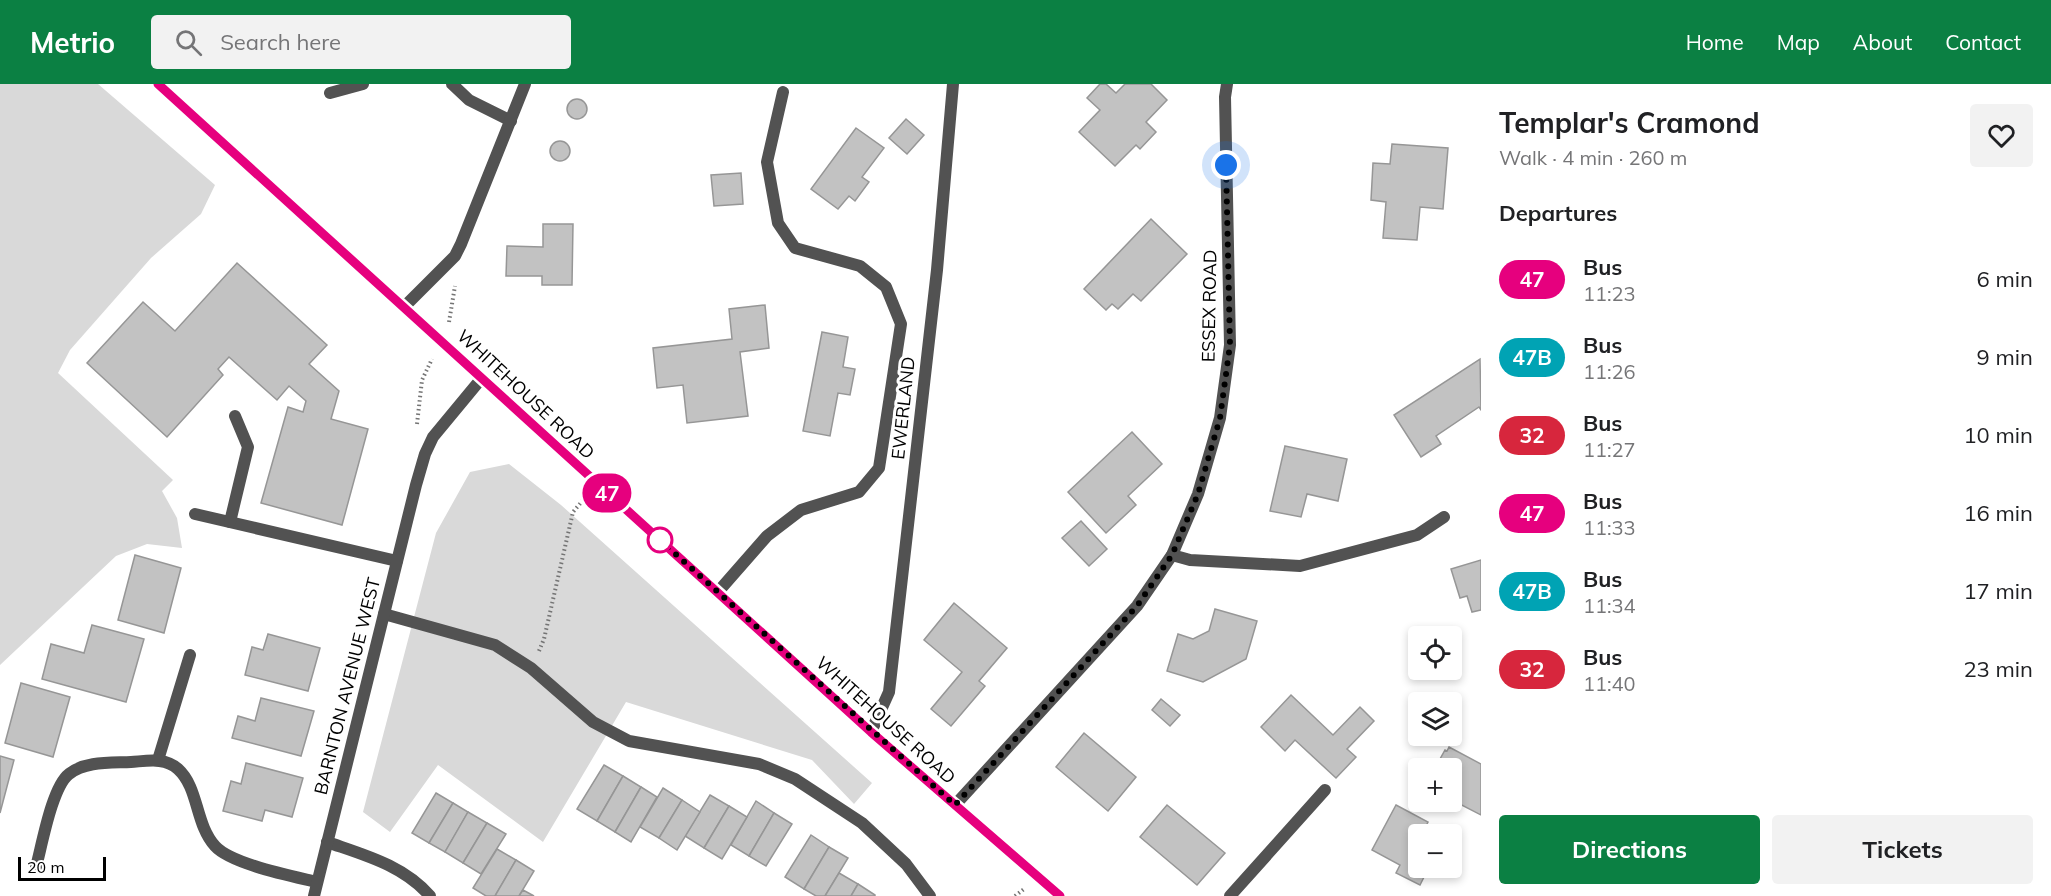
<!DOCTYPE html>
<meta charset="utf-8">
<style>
:root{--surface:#fff;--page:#f2f2f2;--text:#202124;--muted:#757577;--accent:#0b8043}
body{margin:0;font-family:Mulish,sans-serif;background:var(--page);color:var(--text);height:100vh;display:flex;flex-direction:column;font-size:22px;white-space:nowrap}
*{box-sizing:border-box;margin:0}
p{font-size:20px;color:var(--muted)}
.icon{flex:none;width:33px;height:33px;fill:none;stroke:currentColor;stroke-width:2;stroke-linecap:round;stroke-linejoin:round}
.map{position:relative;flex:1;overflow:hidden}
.sheet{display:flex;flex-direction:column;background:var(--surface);width:570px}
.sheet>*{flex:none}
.badge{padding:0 12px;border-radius:20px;font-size:21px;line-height:39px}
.tools{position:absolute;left:1408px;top:542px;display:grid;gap:12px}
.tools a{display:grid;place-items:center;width:54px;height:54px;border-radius:6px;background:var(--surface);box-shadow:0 3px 9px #0003;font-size:30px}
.scale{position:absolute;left:18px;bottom:15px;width:88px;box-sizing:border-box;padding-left:6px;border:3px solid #000;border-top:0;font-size:16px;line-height:21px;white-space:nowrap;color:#000;-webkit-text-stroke:4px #fff;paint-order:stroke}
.you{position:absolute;width:30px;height:30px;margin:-15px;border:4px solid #fff;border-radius:50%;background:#1a73e8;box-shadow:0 0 0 9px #1a73e833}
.map>.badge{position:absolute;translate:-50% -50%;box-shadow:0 0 0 3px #fff}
h2{padding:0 18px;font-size:22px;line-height:54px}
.round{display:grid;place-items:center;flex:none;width:63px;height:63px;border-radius:6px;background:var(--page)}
.headline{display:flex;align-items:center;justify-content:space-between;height:102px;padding:0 18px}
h1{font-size:28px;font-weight:700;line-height:45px}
.primary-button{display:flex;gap:12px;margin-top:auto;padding:12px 18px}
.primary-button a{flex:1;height:69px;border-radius:6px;background:var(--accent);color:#fff;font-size:24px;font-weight:700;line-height:69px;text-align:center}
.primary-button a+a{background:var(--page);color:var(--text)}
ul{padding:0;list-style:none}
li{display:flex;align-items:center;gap:18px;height:78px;padding:0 18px}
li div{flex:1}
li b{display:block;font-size:22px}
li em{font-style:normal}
li .badge{min-width:66px;font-weight:700;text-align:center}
header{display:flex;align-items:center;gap:36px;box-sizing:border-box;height:84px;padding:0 30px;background:var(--accent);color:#fff}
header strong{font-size:28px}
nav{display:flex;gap:33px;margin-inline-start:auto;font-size:21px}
.search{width:420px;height:54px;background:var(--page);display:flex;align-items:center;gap:15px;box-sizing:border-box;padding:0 21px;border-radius:6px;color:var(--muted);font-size:22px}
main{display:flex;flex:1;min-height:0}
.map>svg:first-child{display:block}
.green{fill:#d9d9d9}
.building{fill:#c2c2c2;stroke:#969696;stroke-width:1.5}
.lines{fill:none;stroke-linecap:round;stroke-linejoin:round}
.path{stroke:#747474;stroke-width:4;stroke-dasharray:1.5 3;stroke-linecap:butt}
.lane{stroke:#525252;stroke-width:12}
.street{stroke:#525252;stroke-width:12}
.secondary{stroke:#1f1f1f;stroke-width:12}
.line-casing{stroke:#fff;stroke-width:14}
.line{stroke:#e6007e;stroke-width:9}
.walk{stroke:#000;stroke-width:6;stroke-dasharray:0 10.8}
.stop-dot{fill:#fff;stroke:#e6007e;stroke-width:3}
.labels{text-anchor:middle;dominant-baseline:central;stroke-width:6;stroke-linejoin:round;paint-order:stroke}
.street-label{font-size:18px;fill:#000;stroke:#fff}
</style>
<header>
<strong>Metrio</strong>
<div class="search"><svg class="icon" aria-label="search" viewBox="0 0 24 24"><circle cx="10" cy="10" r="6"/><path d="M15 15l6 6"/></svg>Search here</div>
<nav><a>Home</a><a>Map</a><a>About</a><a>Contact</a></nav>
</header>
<main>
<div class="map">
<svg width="1481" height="812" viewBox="0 0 1481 812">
<rect width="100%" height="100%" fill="#fff"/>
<g class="green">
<path d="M 0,0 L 98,0 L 215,101 L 201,130 L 151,174 L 70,266 L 58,289 L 173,396 L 162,407 L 177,434 L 182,464 L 147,460 L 116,472 L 0,581 Z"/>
<path d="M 509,380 L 561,421 L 872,699 L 854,720 L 812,676 L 626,618 L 543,758 L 438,681 L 390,748 L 363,728 L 436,449 L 470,388 Z"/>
</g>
<g class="building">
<path d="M 1100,0 L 1106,0 L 1116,9 L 1125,0 L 1151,0 L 1167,16 L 1146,38 L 1156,48 L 1140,65 L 1136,61 L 1115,82 L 1079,48 L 1100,26 L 1087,14 Z"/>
<circle cx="577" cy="25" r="10"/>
<path d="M 906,35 L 924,51 L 907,70 L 889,54 Z"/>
<path d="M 856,44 L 884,64 L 862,93 L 869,98 L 855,117 L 849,112 L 838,125 L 811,105 Z"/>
<circle cx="560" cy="67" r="10"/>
<path d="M 1392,60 L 1448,64 L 1443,125 L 1420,123 L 1417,156 L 1383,154 L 1386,118 L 1371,116 L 1373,79 L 1390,80 Z"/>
<path d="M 741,89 L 743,120 L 714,122 L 711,91 Z"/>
<path d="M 1151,135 L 1187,170 L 1141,217 L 1133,210 L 1118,225 L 1112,220 L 1106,226 L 1084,205 Z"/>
<path d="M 543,140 L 573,140 L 572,201 L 542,201 L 542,192 L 506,192 L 507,162 L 543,163 Z"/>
<path d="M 237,179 L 327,261 L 309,280 L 339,307 L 331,335 L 368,345 L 342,441 L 261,419 L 288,323 L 303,328 L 306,317 L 289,302 L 277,316 L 229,273 L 218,285 L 223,291 L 167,353 L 87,279 L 143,218 L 175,247 Z"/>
<path d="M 765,221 L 769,264 L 740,268 L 748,332 L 687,339 L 683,301 L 657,304 L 653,264 L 732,255 L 729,225 Z"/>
<path d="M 822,248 L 848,253 L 843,283 L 855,285 L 850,311 L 838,309 L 830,352 L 803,347 Z"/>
<path d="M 1480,275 L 1481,326 L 1479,323 L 1436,352 L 1441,360 L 1421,373 L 1394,331 Z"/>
<path d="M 1132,348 L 1162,380 L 1128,412 L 1136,421 L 1106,449 L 1068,408 Z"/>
<path d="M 1285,362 L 1347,375 L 1338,417 L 1307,410 L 1301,433 L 1270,427 Z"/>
<path d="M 1081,437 L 1107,465 L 1089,482 L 1062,454 Z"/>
<path d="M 135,471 L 181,484 L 164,549 L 118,536 Z"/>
<path d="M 1481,476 L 1481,526 L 1472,528 L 1467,512 L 1460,514 L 1451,485 Z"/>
<path d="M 954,519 L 1007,564 L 979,597 L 985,602 L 951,642 L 931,625 L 962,588 L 924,556 Z"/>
<path d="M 1215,525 L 1257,537 L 1246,575 L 1203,598 L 1167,587 L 1178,550 L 1193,555 L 1209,547 Z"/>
<path d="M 92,541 L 144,555 L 126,618 L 42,595 L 51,560 L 84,569 Z"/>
<path d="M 268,550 L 320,564 L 308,607 L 245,591 L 252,563 L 263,566 Z"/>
<path d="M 21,599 L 70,613 L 53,673 L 5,659 Z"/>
<path d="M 1291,611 L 1333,651 L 1360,623 L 1374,637 L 1347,665 L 1356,673 L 1336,694 L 1295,656 L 1285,667 L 1261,643 Z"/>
<path d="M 261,614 L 314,627 L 301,672 L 232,654 L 238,632 L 255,637 Z"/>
<path d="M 1161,615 L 1180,631 L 1170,642 L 1152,626 Z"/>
<path d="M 1084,649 L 1136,693 L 1108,727 L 1056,683 Z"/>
<path d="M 1449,663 L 1481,680 L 1481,731 L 1454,717 L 1450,724 L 1437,717 L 1452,717 L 1452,684 L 1435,684 L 1445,666 L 1447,667 Z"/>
<path d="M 0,672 L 14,676 L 0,729 Z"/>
<path d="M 246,679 L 303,694 L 292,733 L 265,726 L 262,737 L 223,727 L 231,697 L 241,700 Z"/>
<path d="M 604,681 L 623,692 L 597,737 L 577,725 Z"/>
<path d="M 623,692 L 641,703 L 615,748 L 597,737 Z"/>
<path d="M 641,703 L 657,713 L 631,758 L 615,748 Z"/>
<path d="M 663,704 L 682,716 L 659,754 L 640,743 Z"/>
<path d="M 436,709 L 453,719 L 429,759 L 412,749 Z"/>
<path d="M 710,711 L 729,722 L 704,764 L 685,752 Z"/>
<path d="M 682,716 L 700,728 L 677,766 L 659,754 Z"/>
<path d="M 756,717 L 774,729 L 749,772 L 731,761 Z"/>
<path d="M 453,719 L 468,728 L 445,768 L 429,759 Z"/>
<path d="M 1167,721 L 1225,769 L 1197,801 L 1140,753 Z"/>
<path d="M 1396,721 L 1428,738 L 1422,750 L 1419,750 L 1419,755 L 1409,773 L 1419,778 L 1419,783 L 1429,783 L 1420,801 L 1396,789 L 1400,781 L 1372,766 Z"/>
<path d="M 729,722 L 747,733 L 722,775 L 704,764 Z"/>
<path d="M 468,728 L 487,739 L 463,779 L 445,768 Z"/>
<path d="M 774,729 L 792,740 L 766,782 L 749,772 Z"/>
<path d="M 487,739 L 506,750 L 481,790 L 463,779 Z"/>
<path d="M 811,751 L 829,763 L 804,805 L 785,793 Z"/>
<path d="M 829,763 L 848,774 L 825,812 L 816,812 L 804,805 Z"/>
<path d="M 497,765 L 516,776 L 495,812 L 486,812 L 473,804 Z"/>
<path d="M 516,776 L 534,787 L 519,812 L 495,812 Z"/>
<path d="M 839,789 L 858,800 L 851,812 L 825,812 Z"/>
<path d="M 858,800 L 875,811 L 875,812 L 851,812 Z"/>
<path d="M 523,806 L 534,812 L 519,812 Z"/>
</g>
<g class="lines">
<g class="path">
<path d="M 449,238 L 455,202"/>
<path d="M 417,340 L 422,296 L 432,275"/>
<path d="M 539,567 L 544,555 L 573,428 L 584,415"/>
<path d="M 1015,812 L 1024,805"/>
</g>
<g class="lane">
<path d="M 330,9 L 363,0"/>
<path d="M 195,430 L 397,477"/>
<path d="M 230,438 L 248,363 L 235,332"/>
<path d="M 871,648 L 889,608 L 937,186 L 953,0"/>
<path d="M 1230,812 L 1325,706"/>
</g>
<g class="street">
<path d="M 452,0 L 469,16 L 511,37"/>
<path d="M 404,223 L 455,172 L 461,160 L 525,0"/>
<path d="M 1172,471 L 1190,476 L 1300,482 L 1417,451 L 1444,433"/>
<path d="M 717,509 L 767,452 L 801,426 L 859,408 L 879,384 L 901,240 L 886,203 L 860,182 L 795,164 L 778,139 L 767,78 L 783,8"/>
<path d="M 384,530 L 495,561 L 531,584 L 593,638 L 629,657 L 759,680 L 795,695 L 862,739 L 906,780 L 930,812"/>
<path d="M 158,676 L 190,571"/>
<path d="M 955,721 L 1137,522 L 1172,471 L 1198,410 L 1220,334 L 1230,261 L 1225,13 L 1227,0"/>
<path d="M 327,758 C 364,771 403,781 430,812"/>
<path d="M 36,783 C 42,761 52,703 69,690 C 85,677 111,679 131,678 C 147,677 165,673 178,685 C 199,704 195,740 215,762 C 231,780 292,792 317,798"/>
<path d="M 314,812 L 416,401 L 425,370 L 433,353 L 481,295"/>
</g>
<path class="secondary" d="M 158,0 L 871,648 L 1060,812"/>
</g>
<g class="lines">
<g class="line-casing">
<path id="line" d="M 158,0 L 871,648 L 1060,812"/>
</g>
<use href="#line" class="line"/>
<path class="walk" d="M 660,456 L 955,721 L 1137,522 L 1172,471 L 1198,410 L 1220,334 L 1230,261 L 1226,81"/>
</g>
<circle class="stop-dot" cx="660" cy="456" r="12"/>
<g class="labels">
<g class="street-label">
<text transform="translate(1209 222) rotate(-89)">ESSEX ROAD</text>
<text transform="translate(526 310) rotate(43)">WHITEHOUSE ROAD</text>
<text transform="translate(903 324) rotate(-84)">EWERLAND</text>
<text transform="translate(347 602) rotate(-76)">BARNTON AVENUE WEST</text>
<text transform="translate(886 636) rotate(42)">WHITEHOUSE ROAD</text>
</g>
</g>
</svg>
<div class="tools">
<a><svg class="icon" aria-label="locate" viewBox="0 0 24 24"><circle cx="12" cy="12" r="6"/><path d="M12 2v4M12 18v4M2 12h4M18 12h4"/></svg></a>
<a><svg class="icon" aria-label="layers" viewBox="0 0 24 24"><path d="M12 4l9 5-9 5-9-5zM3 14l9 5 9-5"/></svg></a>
<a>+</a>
<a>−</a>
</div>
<div class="scale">20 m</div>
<div class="you" style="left:1226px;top:81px"></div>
<b class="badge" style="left:607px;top:409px;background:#e6007e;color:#fff">47</b>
</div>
<section class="sheet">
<div class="headline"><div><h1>Templar's Cramond</h1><p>Walk · 4 min · 260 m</p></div><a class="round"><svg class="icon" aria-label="heart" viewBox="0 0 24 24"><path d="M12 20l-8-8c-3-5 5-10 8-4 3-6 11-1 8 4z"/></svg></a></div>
<h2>Departures</h2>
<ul>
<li><span class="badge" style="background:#e6007e;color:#fff">47</span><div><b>Bus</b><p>11:23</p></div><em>6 min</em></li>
<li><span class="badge" style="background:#00a3b4;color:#fff">47B</span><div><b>Bus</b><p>11:26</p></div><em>9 min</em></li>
<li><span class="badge" style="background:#d7263d;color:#fff">32</span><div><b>Bus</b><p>11:27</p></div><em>10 min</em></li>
<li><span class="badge" style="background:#e6007e;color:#fff">47</span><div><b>Bus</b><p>11:33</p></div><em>16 min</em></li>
<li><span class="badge" style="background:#00a3b4;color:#fff">47B</span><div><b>Bus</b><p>11:34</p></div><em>17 min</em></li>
<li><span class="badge" style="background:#d7263d;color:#fff">32</span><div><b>Bus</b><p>11:40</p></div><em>23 min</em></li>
</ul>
<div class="primary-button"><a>Directions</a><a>Tickets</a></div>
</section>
</main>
